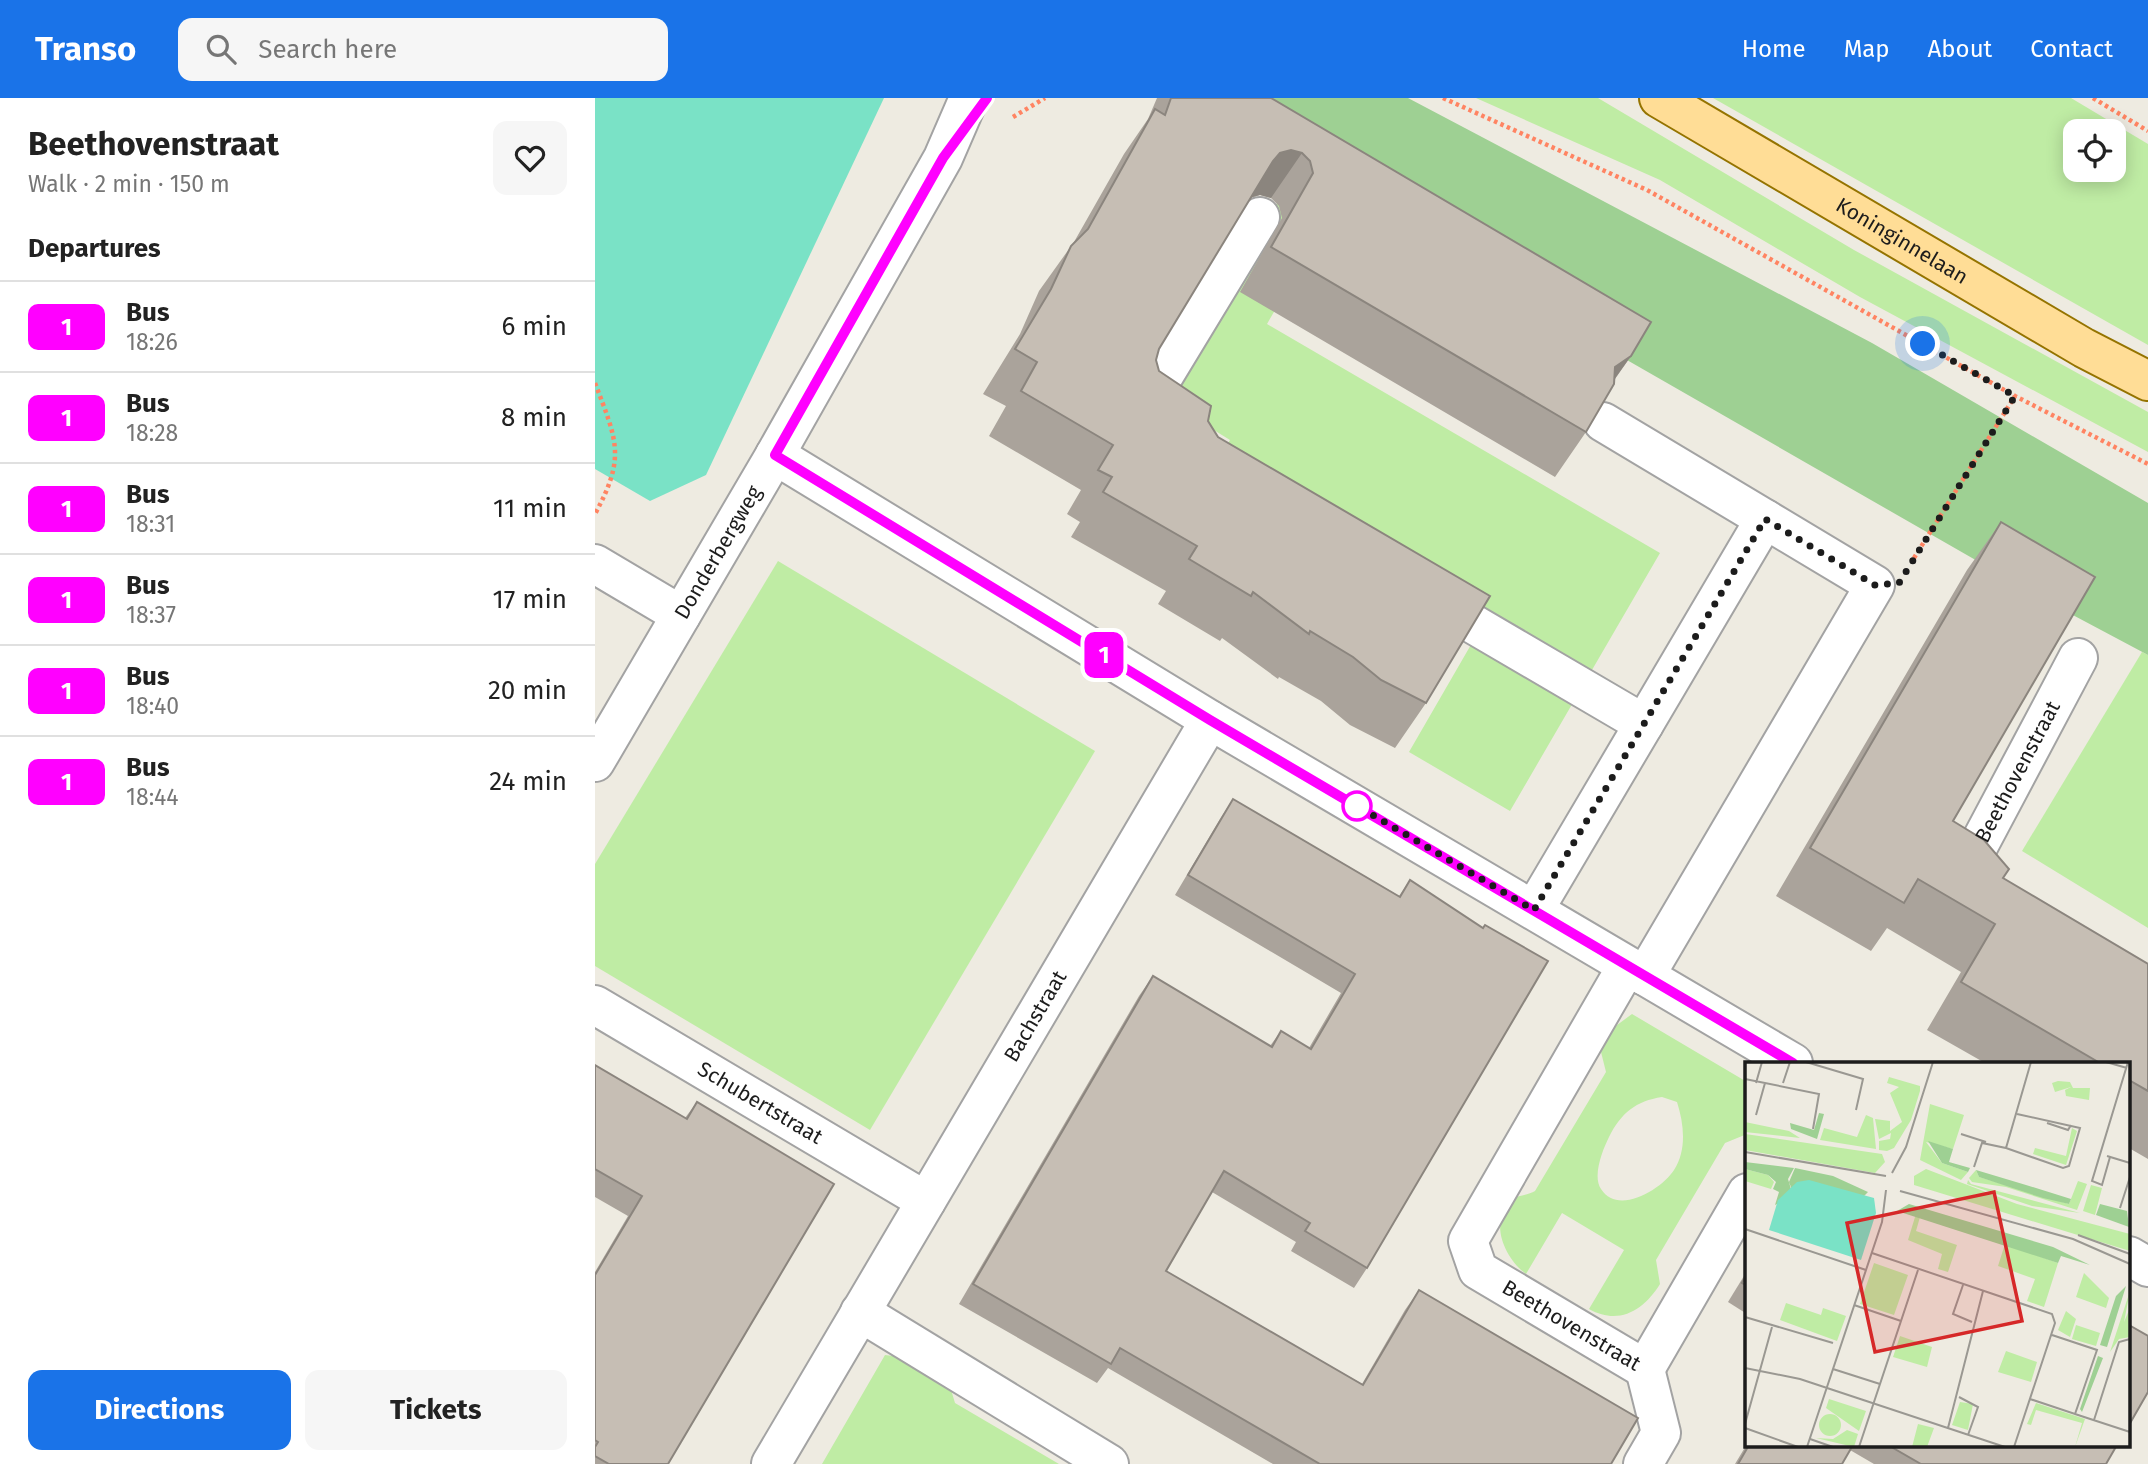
<!DOCTYPE html>
<meta charset="utf-8">
<style>
:root{--surface:#fff;--page:#f6f6f6;--text:#222;--muted:#767676;--line:#e0e0e0;--accent:#1a73e8}
body{margin:0;font-family:"Fira Sans",sans-serif;background:var(--page);color:var(--text);height:100vh;display:flex;flex-direction:column;font-size:26px;white-space:nowrap}
*{box-sizing:border-box;margin:0}
p{font-size:23px;color:var(--muted)}
.icon{flex:none;width:38px;height:38px;fill:none;stroke:currentColor;stroke-width:2;stroke-linecap:round;stroke-linejoin:round}
.map{position:relative;flex:1;overflow:hidden}
.sheet{display:flex;flex-direction:column;background:var(--surface);width:595px}
.sheet>*{flex:none}
.badge{padding:0 14px;border-radius:10px;font-size:24px;line-height:46px}
.fabs{position:absolute;left:1468px;top:21px;display:grid;gap:14px}
.fabs a{display:grid;place-items:center;width:63px;height:63px;border-radius:14px;background:var(--surface);box-shadow:0 4px 18px #0003;font-size:35px}
.you{position:absolute;width:35px;height:35px;margin:-18px;border:5px solid #fff;border-radius:50%;background:#1a73e8;box-shadow:0 0 0 10px #1a73e833}
.map>.badge{position:absolute;translate:-50% -50%;box-shadow:0 0 0 4px #fff}
h2{padding:0 28px;font-size:26px;line-height:63px}
.round{display:grid;place-items:center;flex:none;width:74px;height:74px;border-radius:14px;background:var(--page)}
.summary{display:flex;align-items:center;justify-content:space-between;height:119px;padding:0 28px}
h1{font-size:33px;font-weight:700;line-height:52px}
.primary-button{display:flex;gap:14px;margin-top:auto;padding:14px 28px}
.primary-button a{flex:1;height:80px;border-radius:14px;background:var(--accent);color:#fff;font-size:28px;font-weight:700;line-height:80px;text-align:center}
.primary-button a+a{background:var(--page);color:var(--text)}
ul{padding:0;list-style:none}
li{display:flex;align-items:center;gap:21px;height:91px;padding:0 28px;border-top:2px solid var(--line)}
li div{flex:1}
li b{display:block;font-size:26px}
li em{font-style:normal}
li .badge{min-width:77px;font-weight:700;text-align:center}
header{display:flex;align-items:center;gap:42px;box-sizing:border-box;height:98px;padding:0 35px;background:var(--accent);color:#fff}
header strong{font-size:33px}
nav{display:flex;gap:38px;margin-inline-start:auto;font-size:24px}
.search{width:490px;height:63px;background:var(--page);display:flex;align-items:center;gap:18px;box-sizing:border-box;padding:0 24px;border-radius:14px;color:var(--muted);font-size:26px}
main{display:flex;flex:1;min-height:0}
.map>svg:first-child{display:block}
.grass{fill:#bfeca4;fill-rule:evenodd}
.forest{fill:#9ed093}
.pitch{fill:#7ae2c6}
.lines{fill:none;stroke-linecap:round;stroke-linejoin:round}
.minor-casing{stroke:#a3a3a3;stroke-width:42}
.major-casing{stroke:#957400;stroke-width:42}
.path{stroke:#ff8462;stroke-width:4.5;stroke-dasharray:3.5 3.5;stroke-linecap:butt}
.minor{stroke:#fff;stroke-width:38}
.major{stroke:#ffdd96;stroke-width:38}
.wall{fill:#aaa39b}
.shaded-wall{fill:#8b857e}
.building{fill:#c6beb4;stroke:#8b857e;stroke-width:2}
.line-casing{stroke:#fff;stroke-width:16}
.line{stroke:#f0f;stroke-width:10}
.walk{stroke:#1c1c1c;stroke-width:7;stroke-dasharray:0 12.6}
.stop-dot{fill:#fff;stroke:#f0f;stroke-width:3.5}
.labels{text-anchor:middle;dominant-baseline:central;stroke-width:6;stroke-linejoin:round;paint-order:stroke}
.street-label{font-size:21px;fill:#1c1c1c;stroke:#fff}
.inset-road{fill:none;stroke:#9a9892;stroke-width:2}
.view{fill:#d62828;fill-opacity:0.15;stroke:#d62828;stroke-width:3.5}
.inset-edge{fill:none;stroke:#1c1c1c;stroke-width:3.5}
</style>
<header>
<strong>Transo</strong>
<div class="search"><svg class="icon" aria-label="search" viewBox="0 0 24 24"><circle cx="10" cy="10" r="6"/><path d="M15 15l6 6"/></svg>Search here</div>
<nav><a>Home</a><a>Map</a><a>About</a><a>Contact</a></nav>
</header>
<main>
<section class="sheet">
<div class="summary"><div><h1>Beethovenstraat</h1><p>Walk · 2 min · 150 m</p></div><a class="round"><svg class="icon" aria-label="heart" viewBox="0 0 24 24"><path d="M12 20l-8-8c-3-5 5-10 8-4 3-6 11-1 8 4z"/></svg></a></div>
<h2>Departures</h2>
<ul>
<li><span class="badge" style="background:#f0f;color:#fff">1</span><div><b>Bus</b><p>18:26</p></div><em>6 min</em></li>
<li><span class="badge" style="background:#f0f;color:#fff">1</span><div><b>Bus</b><p>18:28</p></div><em>8 min</em></li>
<li><span class="badge" style="background:#f0f;color:#fff">1</span><div><b>Bus</b><p>18:31</p></div><em>11 min</em></li>
<li><span class="badge" style="background:#f0f;color:#fff">1</span><div><b>Bus</b><p>18:37</p></div><em>17 min</em></li>
<li><span class="badge" style="background:#f0f;color:#fff">1</span><div><b>Bus</b><p>18:40</p></div><em>20 min</em></li>
<li><span class="badge" style="background:#f0f;color:#fff">1</span><div><b>Bus</b><p>18:44</p></div><em>24 min</em></li>
</ul>
<div class="primary-button"><a>Directions</a><a>Tickets</a></div>
</section>
<div class="map">
<svg width="1553" height="1366" viewBox="0 0 1553 1366">
<rect width="100%" height="100%" fill="#eeebe1"/>
<g class="grass">
<path d="M 881,0 L 1003,0 L 1259,152 L 1553,314 L 1553,354 L 1265,199 L 1065,82 Z"/>
<path d="M 1118,0 L 1476,0 L 1553,46 L 1553,247 ZM 1480,33 L 1519,33 L 1519,72 L 1480,72 Z"/>
<path d="M 696,80 L 746,98 L 672,226 L 1065,455 L 915,713 L 814,654 L 892,519 L 625,359 L 635,342 L 572,303 Z"/>
<path d="M 183,463 L 500,653 L 275,1032 L 0,868 L 0,766 Z"/>
<path d="M 1547,554 L 1553,557 L 1553,830 L 1427,753 Z"/>
<path d="M 1037,916 L 1152,984 L 1152,1036 L 1130,1045 L 1061,1162 L 1065,1186 C 1049,1212 1024,1228 994,1211 L 1029,1152 L 967,1115 L 931,1176 C 910,1160 892,1123 918,1101 C 923,1097 934,1097 940,1093 L 1011,974 L 1006,954 L 1018,930 ZM 1067,999 L 1082,1004 C 1089,1026 1092,1052 1079,1072 C 1067,1091 1023,1118 1006,1091 C 997,1078 1008,1051 1014,1039 C 1026,1015 1041,1003 1067,999 Z"/>
<path d="M 290,1257 L 314,1260 L 354,1285 L 360,1305 L 464,1366 L 227,1366 Z"/>
</g>
<path class="forest" d="M 562,0 L 813,0 L 1277,245 L 1553,405 L 1553,557 L 1459,507 L 746,98 Z"/>
<path class="pitch" d="M 0,0 L 289,0 L 111,377 L 55,403 L 0,371 Z"/>
<g class="lines">
<g class="minor-casing">
<g id="minor">
<path d="M 566,317 L 551,307 L 665,119"/>
<path d="M 1008,324 L 1170,421 L 1049,626"/>
<path d="M 180,357 L 615,622 L 1198,965"/>
<path d="M 0,466 L 86,517"/>
<path d="M 832,499 L 1049,626 L 939,812"/>
<path id="s1" d="M 0,664 L 180,357 L 348,60 L 374,0"/>
<path id="s2" d="M 1380,785 L 1370,773 L 1483,560"/>
<path id="s3" d="M 1032,868 L 873,1143 L 883,1172 L 1050,1271"/>
<path d="M 1050,878 L 1280,487 L 1170,421"/>
<path id="s4" d="M 0,907 L 331,1103"/>
<path d="M 1534,1158 L 1553,1169"/>
<path d="M 265,1214 L 514,1366"/>
<path d="M 1050,1271 L 1152,1095"/>
<path id="s5" d="M 176,1366 L 615,622"/>
<path d="M 1048,1366 L 1066,1335 L 1050,1271"/>
</g>
</g>
<g class="major-casing">
<g id="major">
<path id="s6" d="M 1064,0 L 1489,250 L 1553,283"/>
</g>
</g>
<g class="path">
<path d="M 848,0 L 1052,92 L 1420,298 L 1553,366"/>
<path d="M 1498,0 L 1553,33"/>
<path d="M 418,19 L 450,0"/>
<path d="M 0,285 C 22,343 31,359 0,416"/>
<path d="M 1319,460 L 1420,298"/>
</g>
<use href="#minor" class="minor"/>
<use href="#major" class="major"/>
</g>
<g class="wall">
<path d="M 562,0 L 676,0 L 1036,258 L 1020,281 L 991,334 L 960,379 L 645,194 L 687,120 L 684,108 L 676,100 L 665,97 L 655,100 L 564,251 L 561,262 L 564,273 L 613,323 L 623,339 L 831,605 L 800,650 L 755,627 L 726,603 L 684,579 L 683,581 L 627,540 L 625,543 L 563,506 L 571,493 L 476,439 L 485,424 L 472,416 L 486,392 L 394,338 L 411,308 L 388,296 L 425,236 L 444,193 L 479,144 L 529,56 L 553,21 Z"/>
<path d="M 1406,424 L 1358,723 L 1408,780 L 1553,866 L 1553,1061 L 1534,1050 L 1534,965 L 1390,965 L 1332,932 L 1366,874 L 1292,830 L 1276,853 L 1181,798 L 1372,472 Z"/>
<path d="M 638,701 L 804,798 L 815,782 L 772,1170 L 759,1190 L 696,1153 L 701,1144 L 617,1094 L 571,1173 L 767,1286 L 810,1212 L 824,1192 L 1016,1366 L 678,1366 L 513,1270 L 502,1285 L 364,1206 L 544,898 L 558,878 L 675,948 L 686,933 L 714,950 L 746,895 L 580,797 L 625,721 Z"/>
<path d="M 0,967 L 90,1020 L 102,1004 L 73,1366 L 0,1366 L 0,1174 L 33,1118 L 0,1099 Z"/>
<path d="M 1152,1173 L 1152,1216 L 1133,1204 Z"/>
<path d="M 1152,1346 L 1152,1347 L 1522,1347 L 1511,1366 L 1279,1366 L 1255,1352 L 1247,1366 L 1140,1366 Z"/>
</g>
<g class="shaded-wall">
<path d="M 696,52 L 707,55 L 676,100 L 665,97 L 654,100 L 678,63 L 685,55 Z"/>
<path d="M 1036,258 L 1004,303 L 1020,269 Z"/>
</g>
<g class="building">
<path d="M 576,0 L 676,0 L 1056,224 L 1036,258 L 1020,269 L 1019,286 L 991,334 L 676,149 L 718,75 L 715,63 L 707,55 L 696,52 L 685,55 L 678,63 L 564,251 L 561,262 L 564,273 L 616,308 L 613,323 L 623,339 L 895,498 L 831,605 L 786,582 L 758,559 L 715,533 L 714,536 L 658,494 L 656,498 L 594,461 L 602,448 L 508,394 L 517,379 L 503,372 L 518,347 L 426,293 L 442,264 L 420,251 L 456,191 L 476,148 L 493,131 L 560,11 L 570,17 Z"/>
<path d="M 1406,424 L 1500,479 L 1358,723 L 1389,742 L 1414,771 L 1408,780 L 1553,866 L 1553,993 L 1534,982 L 1534,965 L 1505,965 L 1366,884 L 1400,826 L 1323,781 L 1309,805 L 1215,750 Z"/>
<path d="M 638,701 L 805,799 L 815,782 L 888,830 L 890,827 L 953,863 L 772,1170 L 710,1133 L 715,1125 L 629,1073 L 571,1173 L 768,1287 L 824,1192 L 1043,1320 L 1016,1366 L 725,1366 L 525,1250 L 516,1266 L 378,1186 L 558,878 L 677,949 L 686,933 L 716,951 L 760,876 L 593,777 Z"/>
<path d="M 0,967 L 92,1021 L 102,1004 L 239,1086 L 73,1366 L 14,1366 L 0,1358 L 0,1349 L 3,1344 L 0,1342 L 0,1177 L 47,1098 L 0,1071 Z"/>
<path d="M 1152,1176 L 1152,1188 L 1147,1185 Z"/>
<path d="M 1534,1227 L 1553,1238 L 1553,1294 L 1534,1327 Z"/>
<path d="M 1154,1347 L 1258,1347 L 1247,1366 L 1143,1366 Z"/>
<path d="M 1293,1347 L 1522,1347 L 1511,1366 L 1326,1366 Z"/>
</g>
<g class="lines">
<g class="line-casing">
<path id="line" d="M 392,0 L 348,60 L 180,357 L 615,622 L 1198,965"/>
</g>
<use href="#line" class="line"/>
<path class="walk" d="M 762,708 L 754,703 L 939,812 L 1170,421 L 1280,487 L 1304,485 L 1420,298 L 1328,246"/>
</g>
<circle class="stop-dot" cx="762" cy="708" r="14"/>
<g class="labels">
<g class="street-label">
<text stroke="none"><textPath href="#s6" startOffset="282">Koninginnelaan</textPath></text>
<text stroke="none"><textPath href="#s1" startOffset="243">Donderbergweg</textPath></text>
<text stroke="none"><textPath href="#s2" startOffset="128">Beethovenstraat</textPath></text>
<text stroke="none"><textPath href="#s5" startOffset="520">Bachstraat</textPath></text>
<text stroke="none"><textPath href="#s4" startOffset="192">Schubertstraat</textPath></text>
<text stroke="none"><textPath href="#s3" startOffset="457">Beethovenstraat</textPath></text>
</g>
</g>
<g transform="translate(1150 964)">
<rect width="385" height="385" fill="#eeebe1"/>
<path d="M 144,15 L 175,24 L 175,29 L 166,58 L 149,86 L 142,89 L 134,88 L 134,79 L 145,77 L 146,71 L 134,77 L 130,57 L 145,59 L 145,69 L 157,60 L 145,31 L 154,25 L 142,21 ZM 313,19 L 325,20 L 328,26 L 345,26 L 344,38 L 321,34 L 320,28 L 326,25 L 310,30 L 307,21 ZM 185,42 L 219,53 L 208,87 L 181,80 L 197,101 L 223,110 L 216,118 L 175,98 ZM 121,53 L 128,56 L 131,87 L 75,78 L 79,66 L 112,75 ZM 0,60 L 44,69 L 55,76 L 0,70 ZM 327,66 L 332,69 L 321,103 L 288,92 L 290,86 L 321,94 ZM 0,72 L 137,92 L 140,100 L 130,111 L 0,88 ZM 0,107 L 23,113 L 29,120 L 26,127 L 0,119 ZM 181,107 L 272,142 L 385,172 L 385,189 L 169,123 L 169,114 ZM 231,108 L 234,115 L 324,142 L 333,119 L 342,122 L 332,148 L 261,125 L 227,120 L 224,116 ZM 223,118 L 226,122 L 335,151 L 287,144 L 222,122 ZM 346,123 L 357,126 L 350,153 L 338,149 ZM 170,155 L 175,155 L 171,169 L 212,183 L 203,210 L 193,207 L 197,192 L 163,178 ZM 260,182 L 313,201 L 299,245 L 282,239 L 290,217 L 253,204 ZM 129,201 L 163,213 L 149,253 L 115,242 ZM 339,211 L 364,236 L 361,246 L 331,235 ZM 385,229 L 379,260 L 385,246 L 385,275 L 374,277 L 365,290 ZM 41,241 L 76,253 L 78,246 L 101,254 L 92,279 L 35,258 ZM 321,249 L 331,257 L 325,275 L 313,268 ZM 331,263 L 355,271 L 351,284 L 327,277 ZM 155,274 L 187,285 L 182,305 L 148,295 ZM 261,289 L 292,300 L 286,320 L 253,310 ZM 84,337 L 121,349 L 114,369 L 81,346 ZM 215,340 L 228,342 L 223,368 L 207,363 ZM 291,341 L 340,357 L 330,385 L 337,361 L 291,348 L 286,363 L 282,362 ZM74 363a11 11 0 1 1 22 0a11 11 0 1 1-22 0ZM 173,362 L 189,366 L 182,385 L 167,385 ZM 102,368 L 113,372 L 109,385 L 71,376 L 88,377 Z" fill="#bfeca4"/>
<path d="M 74,51 L 79,52 L 72,77 L 46,67 L 45,61 L 69,68 ZM 183,79 L 208,87 L 204,100 L 225,106 L 223,110 L 197,101 ZM 0,100 L 49,106 L 43,117 L 48,134 L 30,143 L 34,130 L 28,127 L 31,120 L 23,113 L 0,107 ZM 50,106 L 88,114 L 123,130 L 118,135 L 49,133 L 44,120 ZM 231,108 L 281,123 L 326,137 L 324,142 L 298,136 L 234,115 ZM 164,142 L 308,185 L 345,203 L 316,194 L 313,201 L 152,149 ZM 355,142 L 382,149 L 384,165 L 351,153 ZM 381,224 L 362,285 L 355,283 L 371,234 ZM 353,294 L 358,296 L 337,350 L 335,347 Z" fill="#9ed093"/>
<path d="M 64,118 L 129,136 L 131,151 L 116,198 L 24,168 L 33,138 L 52,120 Z" fill="#7ae2c6"/>
<path class="inset-road" d="M 61,0 L 118,17 L 111,48M 361,0 L 382,6M 0,17 L 74,32 L 68,67M 11,21 L 17,0M 38,21 L 45,0M 11,53 L 20,21M 302,61 L 323,68 L 326,63M 216,72 L 241,80M 261,86 L 318,106 L 324,104 L 335,66 L 272,52M 0,90 L 141,114M 362,94 L 385,101M 365,95 L 357,123 L 347,119 L 383,0M 229,105 L 237,81 L 261,86 L 286,0M 147,111 L 161,85 L 188,0M 155,129 L 328,177 L 385,202M 375,146 L 385,115M 0,167 L 121,208M 333,173 L 385,192M 127,191 L 307,252 L 310,261 L 269,385M 218,223 L 208,252 L 227,260M 109,243 L 156,259M 0,255 L 88,281M 0,306 L 55,317 L 260,385M 88,307 L 135,322M 214,335 L 233,345 L 223,373M 285,337 L 330,352 L 352,288 L 307,273M 330,352 L 385,370M 349,358 L 374,280 L 385,277M 0,362 L 27,265M 0,366 L 53,385M 203,366 L 238,229M 65,377 L 88,385M 62,385 L 137,160 L 141,128M 114,385 L 173,208"/>
<path class="view" d="M 249,130 L 277,259 L 130,290 L 102,161 Z"/>
<rect width="385" height="385" class="inset-edge"/>
</g>
</svg>
<div class="fabs">
<a><svg class="icon" aria-label="locate" viewBox="0 0 24 24"><circle cx="12" cy="12" r="6"/><path d="M12 2v4M12 18v4M2 12h4M18 12h4"/></svg></a>
</div>
<div class="you" style="left:1328px;top:246px"></div>
<b class="badge" style="left:509px;top:557px;background:#f0f;color:#fff">1</b>
</div>
</main>
